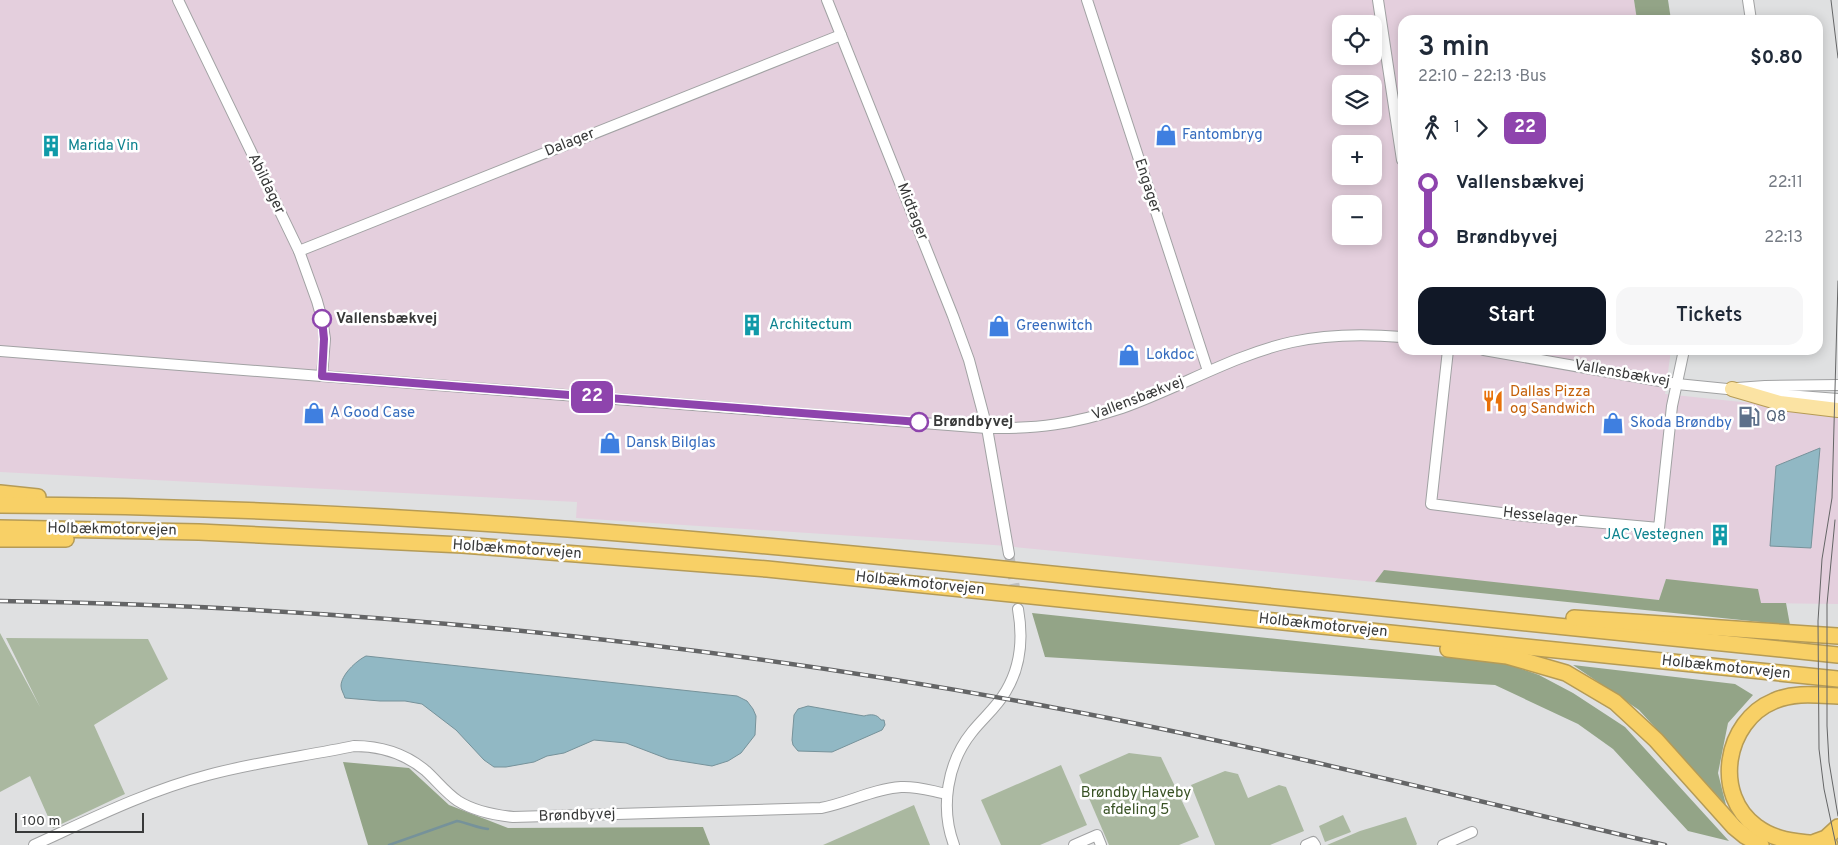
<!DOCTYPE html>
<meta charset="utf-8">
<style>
:root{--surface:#fff;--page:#f6f6f7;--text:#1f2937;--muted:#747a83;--accent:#111827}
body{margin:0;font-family:Overpass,sans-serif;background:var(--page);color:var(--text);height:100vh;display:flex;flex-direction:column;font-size:19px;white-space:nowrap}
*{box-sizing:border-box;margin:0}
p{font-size:16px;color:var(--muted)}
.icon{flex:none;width:28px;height:28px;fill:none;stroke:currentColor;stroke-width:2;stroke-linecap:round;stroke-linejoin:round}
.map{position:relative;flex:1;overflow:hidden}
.drawer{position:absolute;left:1398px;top:15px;width:425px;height:340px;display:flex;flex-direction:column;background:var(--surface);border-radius:15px;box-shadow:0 2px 12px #0003}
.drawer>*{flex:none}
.badge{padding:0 10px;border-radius:8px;font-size:18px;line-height:32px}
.tools{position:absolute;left:1332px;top:15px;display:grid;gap:10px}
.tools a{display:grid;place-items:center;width:50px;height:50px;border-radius:10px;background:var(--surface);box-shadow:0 2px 12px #0003;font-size:25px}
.scale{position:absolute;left:15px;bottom:12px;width:129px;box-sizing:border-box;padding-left:5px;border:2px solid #383939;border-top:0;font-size:14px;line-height:18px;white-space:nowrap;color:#383939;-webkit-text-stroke:4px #fff;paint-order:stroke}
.map>.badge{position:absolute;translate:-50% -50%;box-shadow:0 0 0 2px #fff}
.legs{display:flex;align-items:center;gap:8px;height:55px;padding:0 20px;font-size:16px}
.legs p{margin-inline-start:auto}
.overview{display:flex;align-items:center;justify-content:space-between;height:85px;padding:0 20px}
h1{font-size:28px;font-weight:600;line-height:38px}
.primary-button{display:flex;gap:10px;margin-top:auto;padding:10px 20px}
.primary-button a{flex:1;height:58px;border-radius:15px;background:var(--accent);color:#fff;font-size:20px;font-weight:600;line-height:58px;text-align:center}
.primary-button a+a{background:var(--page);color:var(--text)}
ul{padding:0 20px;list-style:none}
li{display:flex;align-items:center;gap:18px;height:55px;font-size:19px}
li i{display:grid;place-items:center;width:8px;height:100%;margin:0 6px;background:currentColor}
li i::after{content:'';width:12px;height:12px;margin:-6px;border:4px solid;border-radius:50%;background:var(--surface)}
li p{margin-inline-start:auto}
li:first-child i{background:linear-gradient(#0000 50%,currentColor 0)}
li:last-child i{background:linear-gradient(currentColor 50%,#0000 0)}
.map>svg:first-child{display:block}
.industrial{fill:#e4cfdd;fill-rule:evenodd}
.green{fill:#aab8a0}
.forest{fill:#93a487}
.water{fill:#91b8c4;stroke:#76929a}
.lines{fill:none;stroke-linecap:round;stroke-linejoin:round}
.stream{stroke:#76929a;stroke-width:2.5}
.minor-tunnel{stroke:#bebfbf;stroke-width:10;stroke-dasharray:10 5;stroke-linecap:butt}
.minor-casing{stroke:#a1a2a3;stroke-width:12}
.major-casing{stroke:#b59b56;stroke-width:16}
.highway-casing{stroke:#b59b56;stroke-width:18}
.minor{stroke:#fff;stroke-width:10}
.major{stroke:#fbe3a3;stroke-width:14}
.highway{stroke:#f8d066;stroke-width:15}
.tram{stroke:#646566;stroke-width:1}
.rail-casing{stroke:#646566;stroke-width:4.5}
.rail{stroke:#fff;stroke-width:2.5;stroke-dasharray:8;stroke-linecap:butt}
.line-1-casing{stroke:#fff;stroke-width:11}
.line-1{stroke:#8e44ad;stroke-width:8}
.stop-1-dot{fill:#fff;stroke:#8e44ad;stroke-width:2.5}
.labels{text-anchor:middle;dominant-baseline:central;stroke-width:5;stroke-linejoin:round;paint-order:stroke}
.shop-label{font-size:15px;fill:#366cbe;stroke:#fff;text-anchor:start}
.street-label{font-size:15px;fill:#383939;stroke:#fff}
.culture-label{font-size:15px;fill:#0d838f;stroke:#fff;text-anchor:start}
.stop-label{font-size:15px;font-weight:bold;fill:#383939;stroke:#fff;text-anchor:start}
.food-label{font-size:15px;fill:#c56008;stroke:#fff;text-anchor:start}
.service-label{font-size:15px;fill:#4e5e75;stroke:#fff;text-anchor:start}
.park-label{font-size:15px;fill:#395225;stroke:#fff}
</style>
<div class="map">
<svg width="1838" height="845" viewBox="0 0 1838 845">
<rect width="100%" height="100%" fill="#dfe0e1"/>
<path class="industrial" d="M 0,0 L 1634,0 L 1637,20 L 1402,20 L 1402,350 L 1671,350 L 1665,394 L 1838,412 L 1838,604 L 1761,603 L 1666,579 L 1659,600 L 1384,571 L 1375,582 L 994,545 L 576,518 L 577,502 L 0,472 ZM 1341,24 L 1374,24 L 1374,56 L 1341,56 ZM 1341,84 L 1374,84 L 1374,116 L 1341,116 ZM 1341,144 L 1374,144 L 1374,176 L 1341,176 ZM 1341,204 L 1374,204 L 1374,236 L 1341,236 Z"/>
<g class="green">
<path d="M 0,633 L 40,707 L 6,638 L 148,639 L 168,679 L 94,725 L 125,794 L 53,828 L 30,776 L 0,792 Z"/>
<path d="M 1129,753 L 1161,757 L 1199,837 L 1179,845 L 1109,845 L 1079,775 Z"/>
<path d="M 1061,765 L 1087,825 L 1040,845 L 1001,845 L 981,800 Z"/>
<path d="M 1225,771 L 1238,774 L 1248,798 L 1279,785 L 1286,787 L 1304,831 L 1270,845 L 1215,845 L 1191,785 Z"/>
<path d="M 914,805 L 930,845 L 823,845 Z"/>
<path d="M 1343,815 L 1351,832 L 1325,842 L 1319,826 Z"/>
<path d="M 1406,817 L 1417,844 L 1416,845 L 1327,845 L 1360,831 Z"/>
</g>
<g class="forest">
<path d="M 1634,0 L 1668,0 L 1671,20 L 1637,20 Z"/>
<path d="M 1384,570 L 1659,600 L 1666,579 L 1758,589 L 1761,603 L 1786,603 L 1790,625 L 1375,582 Z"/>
<path d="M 1032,613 L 1504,663 L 1539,675 L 1573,693 L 1625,727 L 1729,841 L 1688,831 L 1613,749 L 1578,724 L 1495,685 L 1045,657 Z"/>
<path d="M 1573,665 L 1735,684 L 1753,695 L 1728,723 L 1718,773 L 1726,805 L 1639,710 Z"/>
<path d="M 343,762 L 409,768 L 449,805 L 508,828 L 703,827 L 710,845 L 368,845 Z"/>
</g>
<g class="water">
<path d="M 1820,448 L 1811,548 L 1770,546 L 1776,466 Z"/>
<path d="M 366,656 L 737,696 L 747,701 L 753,709 L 756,716 L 755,735 L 741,753 L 728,761 L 712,766 L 668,759 L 626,743 L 594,740 L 564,753 L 547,756 L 534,762 L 506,767 L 494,767 L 484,760 L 456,730 L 422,704 L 405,701 L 380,701 L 345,698 C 344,694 341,690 341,686 C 341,675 356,661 366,656 Z"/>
<path d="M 808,706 L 864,716 C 871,714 877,714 881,720 L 884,720 L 885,725 L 882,730 L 832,752 L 798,751 L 793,745 L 792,740 L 794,715 L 798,709 Z"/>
</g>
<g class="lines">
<path class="stream" d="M 389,845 L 457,821 C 468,823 477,828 488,829"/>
<path class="minor-tunnel" d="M 1009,554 L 1017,599"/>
<g class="minor-casing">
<g id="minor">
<path d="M 178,0 L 299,251 L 317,301 L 322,319 L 325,339 L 322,376"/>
<path d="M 827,0 L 953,316 L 969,360 L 987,428 L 1009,554"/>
<path d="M 1087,0 L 1208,371"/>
<path d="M 1378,0 L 1402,160"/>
<path d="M 1748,0 L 1751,20"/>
<path d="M 299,251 L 841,35"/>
<path d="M 1448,350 L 1431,504 L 1525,516 L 1659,528 L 1672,406 L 1684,350"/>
<path d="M 1484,350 L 1677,384 L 1737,390"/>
<path d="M 0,351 L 987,428 C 1038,429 1073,424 1122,408 C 1179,388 1233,355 1292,342 C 1328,334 1366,334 1402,337"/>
<path d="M 1737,388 L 1765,386 L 1838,385"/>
<path d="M 1762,393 L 1838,399"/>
<path d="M 34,845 C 91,819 147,791 208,775 C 256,762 306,756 354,746 C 380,746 406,754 426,771 C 437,781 446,793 458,801 C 474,811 494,815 513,817 L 821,808 C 848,803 873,789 901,787 C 917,786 931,791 947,794"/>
<path d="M 954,845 C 940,808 947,763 972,732 C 983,718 997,707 1006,691 C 1021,666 1023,637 1018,609"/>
<path d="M 1074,845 L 1097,835 L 1101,845"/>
<path d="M 1306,845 L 1313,842 L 1315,845"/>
<path d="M 1443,845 L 1472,832"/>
</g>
</g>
<g class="major-casing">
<path id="major" d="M 1732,389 L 1780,403 L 1838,410"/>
</g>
<g class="highway-casing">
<g id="highway">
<path d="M 0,493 L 38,497"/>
<path d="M 0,505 C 365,506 729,540 1091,578 C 1340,604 1589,629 1838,655"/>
<path d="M 0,528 L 199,532 L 462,545 L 767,569 L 1838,679"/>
<path d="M 0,539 L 66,539"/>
<path d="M 1574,618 L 1838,636"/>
<path d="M 1448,649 L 1507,656 L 1566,673 L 1615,702 L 1656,740 L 1734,827 L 1745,836 L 1761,845"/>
<path d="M 1815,842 L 1826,838 L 1838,827"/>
<path d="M 1830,845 C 1805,842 1778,843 1757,827 C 1712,795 1725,721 1774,701 C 1794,692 1816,695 1838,696"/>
</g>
</g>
<use href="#minor" class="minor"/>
<use href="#major" class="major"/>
<use href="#highway" class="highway"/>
<g class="tram">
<path d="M 1831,0 L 1838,58"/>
<path d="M 1835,520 L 1827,604 L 1827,726 L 1829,762 L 1838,816"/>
<path d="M 1836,845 L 1824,789 L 1819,749 L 1818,621 L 1822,559 L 1832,498 L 1838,281"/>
</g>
<g class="rail-casing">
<path id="rail" d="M 0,601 C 356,606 712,643 1061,709 C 1264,747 1464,798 1665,845"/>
</g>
<use href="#rail" class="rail"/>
</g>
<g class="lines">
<g class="line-1-casing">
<path id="line-1" d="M 322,319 L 324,339 L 322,376 L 919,422"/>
</g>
<use href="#line-1" class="line-1"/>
</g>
<defs>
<g id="shop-bare" transform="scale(1.725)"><path d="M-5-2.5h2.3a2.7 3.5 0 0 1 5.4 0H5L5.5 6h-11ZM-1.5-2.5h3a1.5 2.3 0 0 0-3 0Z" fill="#3f7fe0" stroke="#fff" stroke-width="2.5" paint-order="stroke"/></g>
<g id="building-bare" transform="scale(1.725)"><path d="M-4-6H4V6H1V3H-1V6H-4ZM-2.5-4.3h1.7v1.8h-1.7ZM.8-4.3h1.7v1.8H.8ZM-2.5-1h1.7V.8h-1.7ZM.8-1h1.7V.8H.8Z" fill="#0f9aa8" stroke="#fff" stroke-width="2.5" paint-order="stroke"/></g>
<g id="restaurant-bare" transform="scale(1.725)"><path d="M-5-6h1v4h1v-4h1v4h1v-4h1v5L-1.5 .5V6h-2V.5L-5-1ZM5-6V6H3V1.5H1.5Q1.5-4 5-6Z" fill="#e8710a" stroke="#fff" stroke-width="2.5" paint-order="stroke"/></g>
<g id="fuel-bare" transform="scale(1.725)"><path d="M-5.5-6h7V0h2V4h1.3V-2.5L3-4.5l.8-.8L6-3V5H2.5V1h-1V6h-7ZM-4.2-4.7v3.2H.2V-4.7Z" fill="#5c6f8a" stroke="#fff" stroke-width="2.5" paint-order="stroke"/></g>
</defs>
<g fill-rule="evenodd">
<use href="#shop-bare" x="1166" y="135"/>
<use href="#building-bare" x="51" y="146"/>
<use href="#building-bare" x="752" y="325"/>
<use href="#shop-bare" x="999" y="326"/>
<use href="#shop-bare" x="1129" y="355"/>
<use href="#restaurant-bare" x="1493" y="401"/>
<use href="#shop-bare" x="314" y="413"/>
<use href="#fuel-bare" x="1749" y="417"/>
<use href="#shop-bare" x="1613" y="423"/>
<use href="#shop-bare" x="610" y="443"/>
<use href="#building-bare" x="1720" y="535"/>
</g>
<g class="stop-1-dot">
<circle cx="322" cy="319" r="9"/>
<circle cx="919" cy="422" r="9"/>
</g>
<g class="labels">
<g class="shop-label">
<text x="1182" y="135">Fantombryg</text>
<text x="1016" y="326">Greenwitch</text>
<text x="1146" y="355">Lokdoc</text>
<text x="330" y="413">A Good Case</text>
<text x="1630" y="423">Skoda Brøndby</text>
<text x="626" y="443">Dansk Bilglas</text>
</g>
<g class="street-label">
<text transform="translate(570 143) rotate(-22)">Dalager</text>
<text transform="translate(266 184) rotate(64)">Abildager</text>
<text transform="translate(1147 186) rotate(72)">Engager</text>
<text transform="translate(912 212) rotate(68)">Midtager</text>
<text transform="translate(1622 374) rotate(10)">Vallensbækvej</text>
<text transform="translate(1138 399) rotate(-21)">Vallensbækvej</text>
<text transform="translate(1540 517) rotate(6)">Hesselager</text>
<text transform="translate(112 530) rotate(1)">Holbækmotorvejen</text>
<text transform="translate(517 550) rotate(4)">Holbækmotorvejen</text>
<text transform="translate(920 584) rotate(6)">Holbækmotorvejen</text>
<text transform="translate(1323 626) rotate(6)">Holbækmotorvejen</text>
<text transform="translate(1726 668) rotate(6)">Holbækmotorvejen</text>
<text transform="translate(577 816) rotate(-2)">Brøndbyvej</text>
</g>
<g class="culture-label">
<text x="68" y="146">Marida Vin</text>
<text x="769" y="325">Architectum</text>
<text x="1704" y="535" text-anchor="end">JAC Vestegnen</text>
</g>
<g class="stop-label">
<text x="336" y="319">Vallensbækvej</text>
<text x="933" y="422">Brøndbyvej</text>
</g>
<g class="food-label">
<text x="1510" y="392">Dallas Pizza<tspan x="1510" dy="17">og Sandwich</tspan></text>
</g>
<g class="service-label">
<text x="1766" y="417">Q8</text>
</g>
<g class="park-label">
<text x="1136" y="793">Brøndby Haveby<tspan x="1136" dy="17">afdeling 5</tspan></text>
</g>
</g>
</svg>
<div class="tools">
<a><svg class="icon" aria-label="locate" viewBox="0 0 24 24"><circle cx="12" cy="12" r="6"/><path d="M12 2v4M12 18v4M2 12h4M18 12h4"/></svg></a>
<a><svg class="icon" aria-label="layers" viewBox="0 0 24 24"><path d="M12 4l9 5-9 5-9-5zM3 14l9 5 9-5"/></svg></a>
<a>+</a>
<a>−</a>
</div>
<div class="scale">100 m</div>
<b class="badge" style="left:592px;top:397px;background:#8e44ad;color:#fff">22</b>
<section class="drawer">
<div class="overview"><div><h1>3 min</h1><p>22:10 – 22:13 · Bus</p></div><b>$0.80</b></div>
<div class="legs"><svg class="icon" aria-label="walk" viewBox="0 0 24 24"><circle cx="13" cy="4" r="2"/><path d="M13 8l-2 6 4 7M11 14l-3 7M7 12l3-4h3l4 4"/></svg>1<svg class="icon" aria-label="forward" viewBox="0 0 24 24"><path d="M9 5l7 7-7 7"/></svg><b class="badge" style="background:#8e44ad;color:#fff">22</b></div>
<ul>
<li><i style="color:#8e44ad"></i><b>Vallensbækvej</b><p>22:11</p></li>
<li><i style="color:#8e44ad"></i><b>Brøndbyvej</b><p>22:13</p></li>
</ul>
<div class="primary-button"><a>Start</a><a>Tickets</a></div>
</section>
</div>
